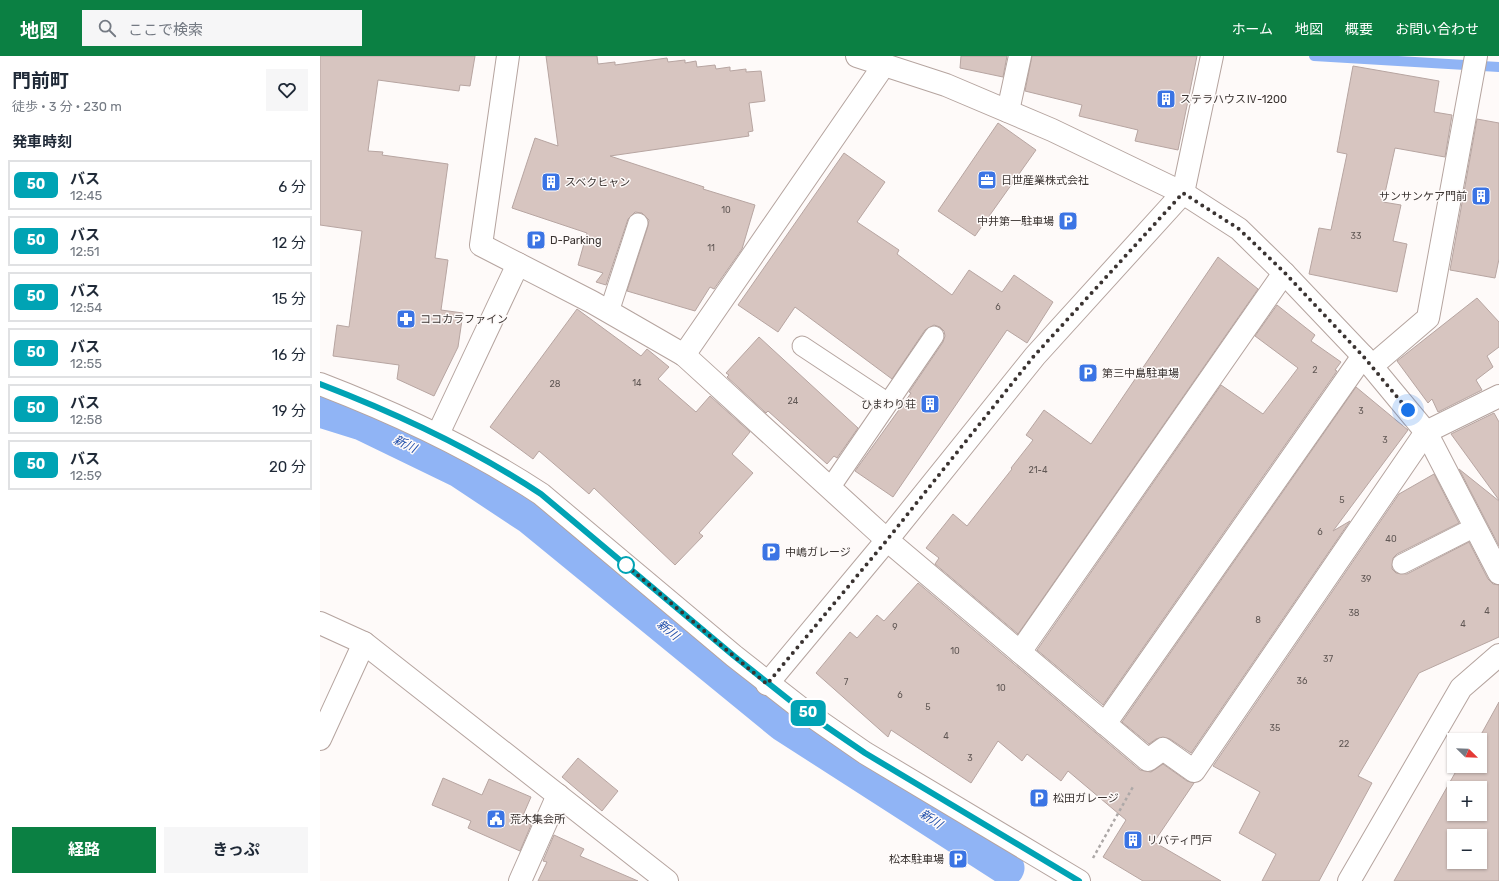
<!DOCTYPE html>
<html lang="ja">
<meta charset="utf-8">
<style>
:root{--surface:#fff;--page:#f6f6f7;--text:#1f2937;--muted:#747a83;--line:#e0e1e3;--accent:#0b8043}
body{margin:0;font-family:Rubik,"Noto Sans JP",sans-serif;background:var(--page);color:var(--text);height:100vh;display:flex;flex-direction:column;font-size:15px;white-space:nowrap}
*{box-sizing:border-box;margin:0}
p{font-size:13px;color:var(--muted)}
.icon{flex:none;width:22px;height:22px;fill:none;stroke:currentColor;stroke-width:2;stroke-linecap:round;stroke-linejoin:round}
.map{position:relative;flex:1;overflow:hidden}
.drawer{display:flex;flex-direction:column;background:var(--surface);width:320px}
.drawer>*{flex:none}
.badge{padding:0 8px;border-radius:6px;font-size:14px;line-height:26px}
.needle{width:26px;rotate:113deg}
.buttons{position:absolute;left:1127px;top:677px;display:grid;gap:8px}
.buttons a{display:grid;place-items:center;width:40px;height:40px;border-radius:0px;background:var(--surface);box-shadow:0 1px 3px #0004;font-size:20px}
.you{position:absolute;width:20px;height:20px;margin:-10px;border:3px solid #fff;border-radius:50%;background:#1a73e8;box-shadow:0 0 0 6px #1a73e833}
.map>.badge{position:absolute;translate:-50% -50%;box-shadow:0 0 0 2px #fff}
h2{padding:0 12px;font-size:15px;line-height:36px}
.round{display:grid;place-items:center;flex:none;width:42px;height:42px;border-radius:0px;background:var(--page)}
.overview{display:flex;align-items:center;justify-content:space-between;height:68px;padding:0 12px}
h1{font-size:19px;font-weight:700;line-height:30px}
.action{display:flex;gap:8px;margin-top:auto;padding:8px 12px}
.action a{flex:1;height:46px;border-radius:0px;background:var(--accent);color:#fff;font-size:16px;font-weight:700;line-height:46px;text-align:center}
.action a+a{background:var(--page);color:var(--text)}
ul{padding:0;list-style:none}
li{display:flex;align-items:center;gap:12px;height:50px;margin:0 8px 6px;padding:0 4px;border:2px solid var(--line);border-radius:0px}
li div{flex:1}
li b{display:block;font-size:15px}
li em{font-style:normal}
li .badge{min-width:44px;font-weight:700;text-align:center}
header{display:flex;align-items:center;gap:24px;box-sizing:border-box;height:56px;padding:0 20px;background:var(--accent);color:#fff}
header strong{font-size:19px}
nav{display:flex;gap:22px;margin-inline-start:auto;font-size:14px}
.search{width:280px;height:36px;background:var(--page);display:flex;align-items:center;gap:10px;box-sizing:border-box;padding:0 14px;border-radius:0px;color:var(--muted);font-size:15px}
main{display:flex;flex:1;min-height:0}
.map>svg:first-child{display:block}
.lines{fill:none;stroke-linecap:round;stroke-linejoin:round}
.stream{stroke:#90b4f5;stroke-width:10}
.canal{stroke:#90b4f5;stroke-width:35}
.building{fill:#d7c5c0;stroke:#b7a5a1;fill-rule:evenodd}
.lane-casing{stroke:#b5a49f;stroke-width:21}
.street-casing{stroke:#b5a49f;stroke-width:24}
.secondary-casing{stroke:#b5a49f;stroke-width:24}
.path{stroke:#ada8a7;stroke-width:2.5;stroke-dasharray:3 3;stroke-linecap:butt}
.lane{stroke:#fff;stroke-width:19}
.street{stroke:#fff;stroke-width:22}
.secondary{stroke:#fff;stroke-width:22}
.line-casing{stroke:#fff;stroke-width:9}
.line{stroke:#00a3b4;stroke-width:6}
.walk{stroke:#3a3331;stroke-width:4;stroke-dasharray:0 7.2}
.stop-dot{fill:#fff;stroke:#00a3b4;stroke-width:2}
.labels{text-anchor:middle;dominant-baseline:central;stroke-width:3;stroke-linejoin:round;paint-order:stroke}
.number-label{font-size:9px;fill:#615855}
.poi-label{font-size:11px;fill:#3a3331;stroke:#fefaf9;text-anchor:start}
.water-label{font-size:12px;font-style:italic;fill:#1f4eab;stroke:#fefaf9}
</style>
<header>
<strong>地図</strong>
<div class="search"><svg class="icon" aria-label="search" viewBox="0 0 24 24"><circle cx="10" cy="10" r="6"/><path d="M15 15l6 6"/></svg>ここで検索</div>
<nav><a>ホーム</a><a>地図</a><a>概要</a><a>お問い合わせ</a></nav>
</header>
<main>
<section class="drawer">
<div class="overview"><div><h1>門前町</h1><p>徒歩 · 3 分 · 230 m</p></div><a class="round"><svg class="icon" aria-label="heart" viewBox="0 0 24 24"><path d="M12 20l-8-8c-3-5 5-10 8-4 3-6 11-1 8 4z"/></svg></a></div>
<h2>発車時刻</h2>
<ul>
<li><span class="badge" style="background:#00a3b4;color:#fff">50</span><div><b>バス</b><p>12:45</p></div><em>6 分</em></li>
<li><span class="badge" style="background:#00a3b4;color:#fff">50</span><div><b>バス</b><p>12:51</p></div><em>12 分</em></li>
<li><span class="badge" style="background:#00a3b4;color:#fff">50</span><div><b>バス</b><p>12:54</p></div><em>15 分</em></li>
<li><span class="badge" style="background:#00a3b4;color:#fff">50</span><div><b>バス</b><p>12:55</p></div><em>16 分</em></li>
<li><span class="badge" style="background:#00a3b4;color:#fff">50</span><div><b>バス</b><p>12:58</p></div><em>19 分</em></li>
<li><span class="badge" style="background:#00a3b4;color:#fff">50</span><div><b>バス</b><p>12:59</p></div><em>20 分</em></li>
</ul>
<div class="action"><a>経路</a><a>きっぷ</a></div>
</section>
<div class="map">
<svg width="1179" height="825" viewBox="0 0 1179 825">
<rect width="100%" height="100%" fill="#fefaf9"/>
<g class="lines">
<path class="stream" d="M 994,0 L 1179,11"/>
<path class="canal" d="M 0,354 L 42,367 L 139,414 L 210,461 L 463,668 L 687,812"/>
</g>
<g class="building">
<path d="M 0,0 L 155,0 L 150,30 L 140,29 L 139,35 L 58,24 L 48,95 L 63,96 L 62,99 L 128,108 L 115,202 L 128,204 L 121,254 L 143,257 L 138,291 L 114,340 L 77,323 L 79,309 L 13,300 L 17,269 L 29,271 L 42,175 L 0,169 Z"/>
<path d="M 226,0 L 277,0 L 278,8 L 295,6 L 295,9 L 347,2 L 348,6 L 365,4 L 365,7 L 376,5 L 377,11 L 395,9 L 396,13 L 410,11 L 410,15 L 426,13 L 426,16 L 441,15 L 445,45 L 429,47 L 433,75 L 428,76 L 429,80 L 290,100 L 384,131 L 383,133 L 435,149 L 422,193 L 394,233 L 390,231 L 375,255 L 307,235 L 328,170 L 329,164 L 322,157 L 315,156 L 308,163 L 286,229 L 276,226 L 283,217 L 258,209 L 267,177 L 192,152 L 215,82 L 238,90 Z"/>
<path d="M 641,0 L 687,0 L 683,21 L 640,12 Z"/>
<path d="M 712,0 L 877,0 L 858,94 L 815,85 L 818,74 L 759,60 L 762,49 L 705,35 Z"/>
<path d="M 1033,10 L 1119,25 L 1114,56 L 1132,59 L 1125,101 L 1075,92 L 1063,146 L 1081,149 L 1073,185 L 1087,188 L 1077,236 L 989,218 L 999,172 L 1011,174 L 1027,98 L 1017,96 Z"/>
<path d="M 1157,63 L 1179,67 L 1179,203 L 1175,222 L 1130,214 Z"/>
<path d="M 678,67 L 716,94 L 655,180 L 618,155 Z"/>
<path d="M 524,97 L 565,126 L 537,166 L 579,194 L 577,198 L 632,239 L 649,214 L 682,236 L 694,219 L 733,246 L 707,287 L 687,274 L 573,441 L 535,415 L 591,337 L 589,336 L 623,286 L 625,280 L 624,275 L 620,271 L 614,269 L 605,274 L 572,323 L 475,251 L 458,276 L 418,249 Z"/>
<path d="M 898,201 L 938,233 L 698,578 L 615,508 L 619,502 L 606,492 L 633,458 L 647,470 L 692,413 L 691,412 L 713,384 L 706,379 L 724,354 L 771,388 Z"/>
<path d="M 1157,242 L 1179,266 L 1179,291 L 1167,300 L 1173,311 L 1156,324 L 1162,334 L 1118,356 L 1112,343 L 1108,347 L 1077,305 Z"/>
<path d="M 957,249 L 995,279 L 991,285 L 1021,306 L 1015,314 L 1017,315 L 783,649 L 717,594 L 901,329 L 943,358 L 978,312 L 935,280 Z"/>
<path d="M 257,253 L 321,300 L 327,293 L 349,311 L 338,323 L 376,356 L 390,340 L 430,376 L 412,398 L 433,417 L 379,477 L 383,480 L 355,509 L 274,432 L 269,438 L 219,395 L 213,403 L 170,371 Z"/>
<path d="M 439,281 L 538,372 L 517,402 L 514,400 L 507,408 L 448,355 L 446,357 L 407,321 L 409,319 L 406,317 Z"/>
<path d="M 1036,331 L 1088,374 L 1013,475 L 1030,465 L 871,697 L 850,683 L 843,681 L 836,683 L 829,688 L 802,666 Z"/>
<path d="M 1174,357 L 1179,366 L 1179,444 L 1131,378 Z"/>
<path d="M 1139,413 L 1179,445 L 1179,490 Z"/>
<path d="M 1114,418 L 1139,467 L 1077,498 L 1073,502 L 1072,513 L 1076,517 L 1087,518 L 1149,486 L 1168,523 L 1173,528 L 1179,529 L 1179,581 L 1099,617 L 1038,720 L 1052,727 L 999,825 L 942,825 L 956,798 L 919,777 L 940,736 L 893,710 L 1079,438 Z"/>
<path d="M 598,527 L 820,714 L 831,716 L 843,708 L 867,725 L 874,727 L 834,786 L 901,825 L 823,825 L 783,801 L 806,764 L 748,715 L 741,725 L 707,698 L 702,705 L 678,685 L 651,727 L 571,674 L 568,681 L 496,617 L 530,576 L 537,582 L 557,559 L 564,565 Z"/>
<path d="M 1179,646 L 1179,825 L 1074,825 L 1139,710 L 1160,710 L 1160,684 L 1158,684 ZM 1134,732 L 1160,732 L 1160,758 L 1134,758 ZM 1134,780 L 1160,780 L 1160,806 L 1134,806 Z"/>
<path d="M 258,702 L 298,735 L 282,755 L 242,721 Z"/>
<path d="M 123,722 L 162,739 L 169,723 L 211,741 L 201,764 L 211,769 L 200,795 L 148,772 L 151,765 L 112,749 Z"/>
<path d="M 234,779 L 264,793 L 260,800 L 318,825 L 218,825 L 227,806 L 223,805 Z"/>
</g>
<g class="lines">
<g class="lane-casing">
<g id="lane">
<path d="M 289,256 L 318,167"/>
<path d="M 482,290 L 568,347"/>
<path d="M 510,432 L 614,280"/>
<path d="M 1082,508 L 1155,471"/>
</g>
</g>
<g class="street-casing">
<g id="street">
<path d="M 188,0 L 161,189 L 272,246 L 364,299 L 567,484 L 828,704 L 843,693 L 874,715 L 1106,376 L 1179,340"/>
<path d="M 537,0 L 626,29 L 732,74 L 863,137 L 919,173 L 964,217 L 1043,300 L 1106,376 L 1179,517"/>
<path d="M 688,55 L 700,0"/>
<path d="M 364,299 L 564,9"/>
<path d="M 1052,310 L 1108,262 L 1156,0"/>
<path d="M 118,378 L 198,208"/>
<path d="M 0,567 L 44,587 L 347,825"/>
<path d="M 700,596 L 964,217"/>
<path d="M 447,628 L 567,484 L 715,300 L 863,137 L 892,0"/>
<path d="M 785,668 L 1043,300"/>
<path d="M 0,683 L 44,587"/>
<path d="M 200,825 L 238,739"/>
<path d="M 1029,825 L 1141,632 L 1179,599"/>
</g>
</g>
<g class="secondary-casing">
<path id="secondary" d="M 0,328 C 78,358 151,392 221,438 L 414,600 L 483,654 L 545,697 L 759,825"/>
</g>
<path class="path" d="M 773,802 L 814,729"/>
<use href="#lane" class="lane"/>
<use href="#street" class="street"/>
<use href="#secondary" class="secondary"/>
</g>
<g class="lines">
<g class="line-casing">
<path id="line" d="M 0,328 C 78,358 152,392 221,438 L 414,600 L 482,654 L 545,697 L 759,825"/>
</g>
<use href="#line" class="line"/>
<path class="walk" d="M 306,509 L 301,505 L 447,628 L 567,484 L 714,300 L 863,137 L 919,173 L 964,216 L 1043,300 L 1088,354"/>
</g>
<defs>
<g id="building-square" transform="scale(1)"><rect x="-9" y="-9" width="18" height="18" rx="4" fill="#3b74e4" stroke="#fefaf9"/><path d="M-4-6H4V6H1V3H-1V6H-4ZM-2.5-4.3h1.7v1.8h-1.7ZM.8-4.3h1.7v1.8H.8ZM-2.5-1h1.7V.8h-1.7ZM.8-1h1.7V.8H.8Z" fill="#fff"/></g>
<g id="office-square" transform="scale(1)"><rect x="-9" y="-9" width="18" height="18" rx="4" fill="#3b74e4" stroke="#fefaf9"/><path d="M-6-3h4V-5.5h4V-3h4V5H-6ZM-1-4.5V-3h2v-1.5ZM-6 0V1H6V0Z" fill="#fff"/></g>
<g id="parking-square" transform="scale(1)"><rect x="-9" y="-9" width="18" height="18" rx="4" fill="#3b74e4" stroke="#fefaf9"/><path d="M-3.5-5.5H1a3.5 3.5 0 0 1 0 7H-1V5.5H-3.5ZM-1-3.4V-.6H.8a1.4 1.4 0 0 0 0-2.8Z" fill="#fff"/></g>
<g id="pharmacy-square" transform="scale(1)"><rect x="-9" y="-9" width="18" height="18" rx="4" fill="#3b74e4" stroke="#fefaf9"/><path d="M-2-6h4v4h4v4h-4v4h-4v-4h-4v-4h4Z" fill="#fff"/></g>
<g id="civic-square" transform="scale(1)"><rect x="-9" y="-9" width="18" height="18" rx="4" fill="#3b74e4" stroke="#fefaf9"/><path d="M-.6-6.5H3V-4.5H.6V-3L4-1V1h2V6H-6V1h2V-1L-.6-3ZM-1.2 2.5V6h2.4V2.5Z" fill="#fff"/></g>
</defs>
<g fill-rule="evenodd">
<use href="#building-square" x="846" y="43"/>
<use href="#office-square" x="667" y="124"/>
<use href="#building-square" x="231" y="126"/>
<use href="#building-square" x="1161" y="140"/>
<use href="#parking-square" x="748" y="165"/>
<use href="#parking-square" x="216" y="184"/>
<use href="#pharmacy-square" x="86" y="263"/>
<use href="#parking-square" x="768" y="317"/>
<use href="#building-square" x="610" y="348"/>
<use href="#parking-square" x="451" y="496"/>
<use href="#parking-square" x="719" y="742"/>
<use href="#civic-square" x="176" y="763"/>
<use href="#building-square" x="813" y="784"/>
<use href="#parking-square" x="638" y="803"/>
</g>
<circle class="stop-dot" cx="306" cy="509" r="8"/>
<g class="labels">
<g class="number-label">
<text x="406" y="154">10</text>
<text x="1036" y="180">33</text>
<text x="391" y="192">11</text>
<text x="678" y="251">6</text>
<text x="995" y="314">2</text>
<text x="317" y="327">14</text>
<text x="235" y="328">28</text>
<text x="473" y="345">24</text>
<text x="1041" y="355">3</text>
<text x="1065" y="384">3</text>
<text x="718" y="414">21-4</text>
<text x="1022" y="444">5</text>
<text x="1000" y="476">6</text>
<text x="1071" y="483">40</text>
<text x="1046" y="523">39</text>
<text x="1167" y="555">4</text>
<text x="1034" y="557">38</text>
<text x="938" y="564">8</text>
<text x="1143" y="568">4</text>
<text x="575" y="571">9</text>
<text x="635" y="595">10</text>
<text x="1008" y="603">37</text>
<text x="982" y="625">36</text>
<text x="526" y="626">7</text>
<text x="681" y="632">10</text>
<text x="580" y="639">6</text>
<text x="608" y="651">5</text>
<text x="955" y="672">35</text>
<text x="626" y="680">4</text>
<text x="1024" y="688">22</text>
<text x="650" y="702">3</text>
</g>
<g class="poi-label">
<text x="860" y="43">ステラハウスⅣ-1200</text>
<text x="681" y="124">日世産業株式会社</text>
<text x="245" y="126">スベクヒャン</text>
<text x="1147" y="140" text-anchor="end">サンサンケア門前</text>
<text x="734" y="165" text-anchor="end">中井第一駐車場</text>
<text x="230" y="184">D-Parking</text>
<text x="100" y="263">ココカラファイン</text>
<text x="782" y="317">第三中島駐車場</text>
<text x="596" y="348" text-anchor="end">ひまわり荘</text>
<text x="465" y="496">中嶋ガレージ</text>
<text x="733" y="742">松田ガレージ</text>
<text x="190" y="763">荒木集会所</text>
<text x="827" y="784">リバティ門戸</text>
<text x="624" y="803" text-anchor="end">松本駐車場</text>
</g>
<g class="water-label">
<text transform="translate(85 388) rotate(26)">新川</text>
<text transform="translate(348 574) rotate(39)">新川</text>
<text transform="translate(611 763) rotate(33)">新川</text>
</g>
</g>
</svg>
<div class="buttons">
<a><svg class="needle" viewBox="-14 -14 28 28"><path d="M0-13l5 13h-10z" fill="#e53935"/><path d="M0 13l5-13h-10z" fill="#747a83"/></svg></a>
<a>+</a>
<a>−</a>
</div>
<div class="you" style="left:1088px;top:354px"></div>
<b class="badge" style="left:488px;top:657px;background:#00a3b4;color:#fff">50</b>
</div>
</main>
